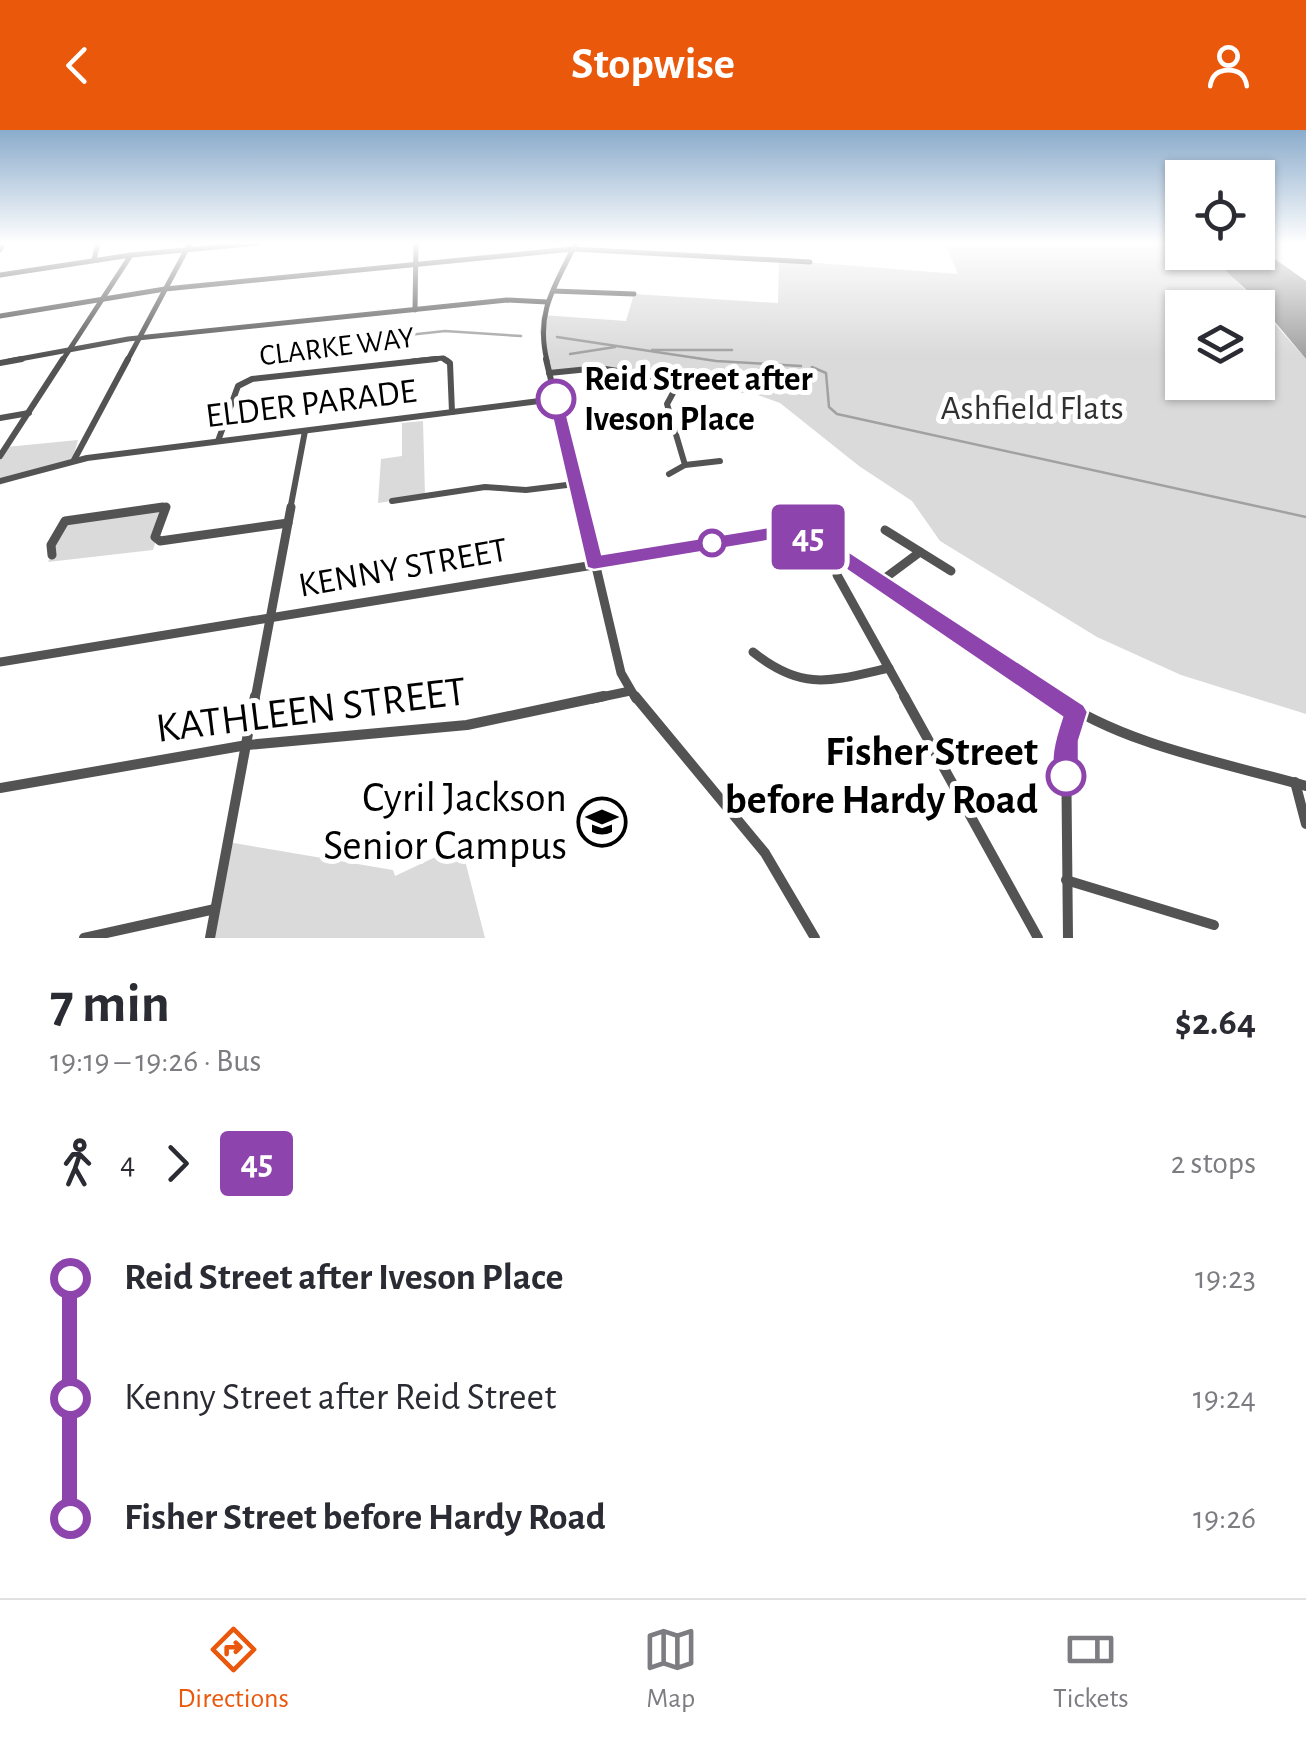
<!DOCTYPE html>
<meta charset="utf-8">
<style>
:root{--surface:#fff;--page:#f2f2f3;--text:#2b2b33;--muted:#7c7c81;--line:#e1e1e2;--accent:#ea580c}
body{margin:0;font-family:"Alegreya Sans",sans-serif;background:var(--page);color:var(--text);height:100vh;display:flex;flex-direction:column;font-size:38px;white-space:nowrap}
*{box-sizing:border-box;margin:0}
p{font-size:32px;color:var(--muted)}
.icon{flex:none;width:55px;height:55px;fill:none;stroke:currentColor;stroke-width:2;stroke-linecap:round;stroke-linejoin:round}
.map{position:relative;height:808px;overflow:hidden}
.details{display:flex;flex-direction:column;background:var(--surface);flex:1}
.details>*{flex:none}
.badge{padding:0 20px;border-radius:8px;font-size:35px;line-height:65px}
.fabs{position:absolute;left:1165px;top:30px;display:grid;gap:20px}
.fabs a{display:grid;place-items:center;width:110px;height:110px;border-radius:0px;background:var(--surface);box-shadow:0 2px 8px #0004;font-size:50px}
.map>.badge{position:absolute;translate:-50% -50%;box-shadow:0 0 0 5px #fff}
.legs{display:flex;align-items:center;gap:15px;height:110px;padding:0 50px;font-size:32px}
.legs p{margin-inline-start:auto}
.head{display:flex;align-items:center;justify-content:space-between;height:170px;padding:0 50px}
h1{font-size:55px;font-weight:600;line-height:75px}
ul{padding:0 50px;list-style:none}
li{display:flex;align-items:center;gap:35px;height:120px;font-size:38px}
li i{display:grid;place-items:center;width:15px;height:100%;margin:0 12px;background:currentColor}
li i::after{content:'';width:25px;height:25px;margin:-12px;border:8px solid;border-radius:50%;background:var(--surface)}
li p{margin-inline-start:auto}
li:first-child i{background:linear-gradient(#0000 50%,currentColor 0)}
li:last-child i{background:linear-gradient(currentColor 50%,#0000 0)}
header{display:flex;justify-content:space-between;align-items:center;height:130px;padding:0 50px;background:var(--accent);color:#fff;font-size:45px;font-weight:600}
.menu{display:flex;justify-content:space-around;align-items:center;height:140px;border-top:2px solid var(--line);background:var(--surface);font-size:28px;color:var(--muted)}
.menu a{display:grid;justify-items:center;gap:5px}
.menu .on{color:var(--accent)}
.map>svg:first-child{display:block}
.green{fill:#dadada;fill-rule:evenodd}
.water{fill:#a1a1a1}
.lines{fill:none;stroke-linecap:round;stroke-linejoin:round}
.stream{stroke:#a1a1a1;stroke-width:2.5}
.minor-far3{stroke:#535353;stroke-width:5}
.minor-far2{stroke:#535353;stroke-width:6}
.minor-far1{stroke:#535353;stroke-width:9}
.minor{stroke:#535353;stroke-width:10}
.line-1{fill:#8e44ad;stroke:#fff;stroke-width:2.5}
.stop-1-dot{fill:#fff;stroke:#8e44ad;stroke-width:5}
.labels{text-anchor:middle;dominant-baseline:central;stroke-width:10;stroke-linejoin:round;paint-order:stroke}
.far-street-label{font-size:30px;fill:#000;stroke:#fff}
.stop-label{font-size:35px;font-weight:bold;fill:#000;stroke:#fff;text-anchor:start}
.street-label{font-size:35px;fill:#000;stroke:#fff}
.park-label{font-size:35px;fill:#313131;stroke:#fff}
.near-street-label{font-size:42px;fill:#000;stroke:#fff}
.near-stop-label{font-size:42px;font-weight:bold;fill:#000;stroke:#fff;text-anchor:end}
.near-poi-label{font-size:42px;fill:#000;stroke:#fff;text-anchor:end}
</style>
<header><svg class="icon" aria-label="back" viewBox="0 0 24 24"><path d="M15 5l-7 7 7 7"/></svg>Stopwise<svg class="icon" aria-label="person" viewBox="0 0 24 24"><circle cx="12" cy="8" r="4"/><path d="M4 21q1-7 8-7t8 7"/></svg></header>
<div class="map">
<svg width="1306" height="808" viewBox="0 0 1306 808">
<rect width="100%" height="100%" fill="#fff"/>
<g class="green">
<path d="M 945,113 L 1182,113 L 1182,122 L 1207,123 L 1218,130 L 1306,229 L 1306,584 L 1181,545 L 1097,507 L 940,411 L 912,371 L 859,336 L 780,273 L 755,264 L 716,261 L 603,239 L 550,244 L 540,202 L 542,185 L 626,191 L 634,164 L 778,173 L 779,130 L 958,144 ZM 1182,178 L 1258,178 L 1258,252 L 1182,252 Z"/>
<path d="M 423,291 L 425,366 L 378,373 L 381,329 L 402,326 L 402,293 Z"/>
<path d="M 78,310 L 72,331 L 0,355 L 0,326 L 6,317 Z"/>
<path d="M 166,377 L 153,420 L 48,432 L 65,391 Z"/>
<path d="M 228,712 L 393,740 L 395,746 L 461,715 L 485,808 L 210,808 Z"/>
</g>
<path class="water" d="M 1258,117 L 1306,151 L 1306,229 L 1255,168 L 1207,123 L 1258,122 Z"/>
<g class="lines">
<g class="stream">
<path d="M 557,207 L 716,231 L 801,236"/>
<path d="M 326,214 L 445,201 L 521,206"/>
<path d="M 652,220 L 732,220"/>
<path d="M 570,224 L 615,217"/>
<path d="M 812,237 L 826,243 L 829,277 L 837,284 L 1306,387"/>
</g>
<g class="minor-far3">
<path d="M 0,120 L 2,116"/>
<path d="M 94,130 L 98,113"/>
<path d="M 0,145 L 131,125 L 259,113"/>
<path d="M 553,161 L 634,164"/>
<path d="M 415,180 L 416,113"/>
<path d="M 0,186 L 165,159 L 573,119 L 810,132"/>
<path d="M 9,231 L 128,209 L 507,170 L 547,172"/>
<path d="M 62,231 L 131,125"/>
<path d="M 127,231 L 190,113"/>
<path d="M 413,231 L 443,228 L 448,231"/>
<path d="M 547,231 C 535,182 555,156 576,113"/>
</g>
<g class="minor-far2">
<path d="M 444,229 L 450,233 L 452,282"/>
<path d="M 546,229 L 582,380"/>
<path d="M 0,233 L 22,229"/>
<path d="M 549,243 L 599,238 L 729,259"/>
<path d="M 0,288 L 29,283"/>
<path d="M 218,311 L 238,256 L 252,249 L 436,229"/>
<path d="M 0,326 L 63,229"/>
<path d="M 74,330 L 128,229"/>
<path d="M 685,335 L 720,331"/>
<path d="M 669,344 L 685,335 L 667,274 L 679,252"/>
<path d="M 0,351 L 87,328 L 555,269"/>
<path d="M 392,371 L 485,357 L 526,360 L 575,354"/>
<path d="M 145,380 L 166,377 L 165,380"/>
<path d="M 290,380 L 305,301"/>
</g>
<g class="minor-far1">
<path d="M 166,377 L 155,407 L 160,411 L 288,393"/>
<path d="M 582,377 L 621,543 L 636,569"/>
<path d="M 885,400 L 951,441"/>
<path d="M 52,425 L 51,415 L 65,391 L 163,377"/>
<path d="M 837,445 L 906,569"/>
<path d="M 881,451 L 920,422"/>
<path d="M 753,522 C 803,562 831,551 889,538"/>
<path d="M 0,532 L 783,404 L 810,408 L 837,421 L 1057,569"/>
<path d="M 255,569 L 291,377"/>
<path d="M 592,569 L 630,561"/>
</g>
<g class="minor">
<path d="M 635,566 L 765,723 L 815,808"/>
<path d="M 904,566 L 1038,808"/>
<path d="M 1053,566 C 1126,616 1222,632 1306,656"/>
<path d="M 1295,652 L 1306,694"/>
<path d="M 0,658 L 247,615 L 467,595 L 604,566"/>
<path d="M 1066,750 L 1214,795"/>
<path d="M 84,808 L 215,779"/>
<path d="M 210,808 L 255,566"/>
<path d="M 1068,808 L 1066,611 L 1076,582"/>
</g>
</g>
<linearGradient id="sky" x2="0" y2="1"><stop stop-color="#8baccc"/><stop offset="0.5" stop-color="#fff"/><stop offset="1" stop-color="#fff" stop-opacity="0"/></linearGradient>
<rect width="1306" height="226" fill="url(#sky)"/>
<path class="line-1" d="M 556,264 L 563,269 L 602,424 L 774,396 L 822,404 L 1084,575 L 1088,582 L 1079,611 L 1079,646 L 1075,654 L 1066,658 L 1057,654 C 1047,633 1055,608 1062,587 L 810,415 L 774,410 L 594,440 L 587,438 L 548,269 Z"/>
<defs>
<g id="school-ring" transform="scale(2.5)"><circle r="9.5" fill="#fff" stroke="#000" stroke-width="1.5"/><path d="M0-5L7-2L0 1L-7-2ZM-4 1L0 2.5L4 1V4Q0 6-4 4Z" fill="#000"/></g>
</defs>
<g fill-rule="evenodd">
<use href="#school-ring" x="602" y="692"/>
</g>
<g class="stop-1-dot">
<circle cx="556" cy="269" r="18"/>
<circle cx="712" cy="413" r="12"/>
<circle cx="1066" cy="646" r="18"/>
</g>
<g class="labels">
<g class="far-street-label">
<text transform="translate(337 217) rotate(-7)">CLARKE WAY</text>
</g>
<g class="stop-label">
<text x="584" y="249">Reid Street after<tspan x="584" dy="40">Iveson Place</tspan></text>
</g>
<g class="street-label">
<text transform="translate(311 274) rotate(-7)">ELDER PARADE</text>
<text transform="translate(403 438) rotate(-10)">KENNY STREET</text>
</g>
<g class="park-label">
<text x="1032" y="278">Ashfield Flats</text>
</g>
<g class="near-street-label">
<text transform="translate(311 580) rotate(-7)">KATHLEEN STREET</text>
</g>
<g class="near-stop-label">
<text x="1038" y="622">Fisher Street<tspan x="1038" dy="48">before Hardy Road</tspan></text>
</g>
<g class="near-poi-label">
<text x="567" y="668">Cyril Jackson<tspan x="567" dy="48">Senior Campus</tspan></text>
</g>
</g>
</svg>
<div class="fabs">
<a><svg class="icon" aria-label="locate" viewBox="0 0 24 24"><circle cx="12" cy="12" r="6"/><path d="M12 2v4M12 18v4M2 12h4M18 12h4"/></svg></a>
<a><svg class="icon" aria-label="layers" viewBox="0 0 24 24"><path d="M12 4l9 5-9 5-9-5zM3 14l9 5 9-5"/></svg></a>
</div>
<b class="badge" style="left:808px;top:407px;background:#8e44ad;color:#fff">45</b>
</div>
<section class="details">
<div class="head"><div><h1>7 min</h1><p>19:19 – 19:26 · Bus</p></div><b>$2.64</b></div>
<div class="legs"><svg class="icon" aria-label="walk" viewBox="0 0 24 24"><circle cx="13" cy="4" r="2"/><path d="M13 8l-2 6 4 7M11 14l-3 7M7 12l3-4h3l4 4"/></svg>4<svg class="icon" aria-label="forward" viewBox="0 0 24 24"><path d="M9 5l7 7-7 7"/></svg><b class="badge" style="background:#8e44ad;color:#fff">45</b><p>2 stops</p></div>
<ul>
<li><i style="color:#8e44ad"></i><b>Reid Street after Iveson Place</b><p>19:23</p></li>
<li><i style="color:#8e44ad"></i><span>Kenny Street after Reid Street</span><p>19:24</p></li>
<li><i style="color:#8e44ad"></i><b>Fisher Street before Hardy Road</b><p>19:26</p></li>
</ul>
</section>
<nav class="menu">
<a class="on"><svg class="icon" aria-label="directions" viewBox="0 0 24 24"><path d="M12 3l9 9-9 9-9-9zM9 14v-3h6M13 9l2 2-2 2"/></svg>Directions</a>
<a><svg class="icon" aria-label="map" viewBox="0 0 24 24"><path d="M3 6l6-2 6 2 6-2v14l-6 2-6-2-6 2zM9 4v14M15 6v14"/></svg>Map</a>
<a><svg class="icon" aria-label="tickets" viewBox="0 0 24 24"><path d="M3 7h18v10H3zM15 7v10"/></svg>Tickets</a>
</nav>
